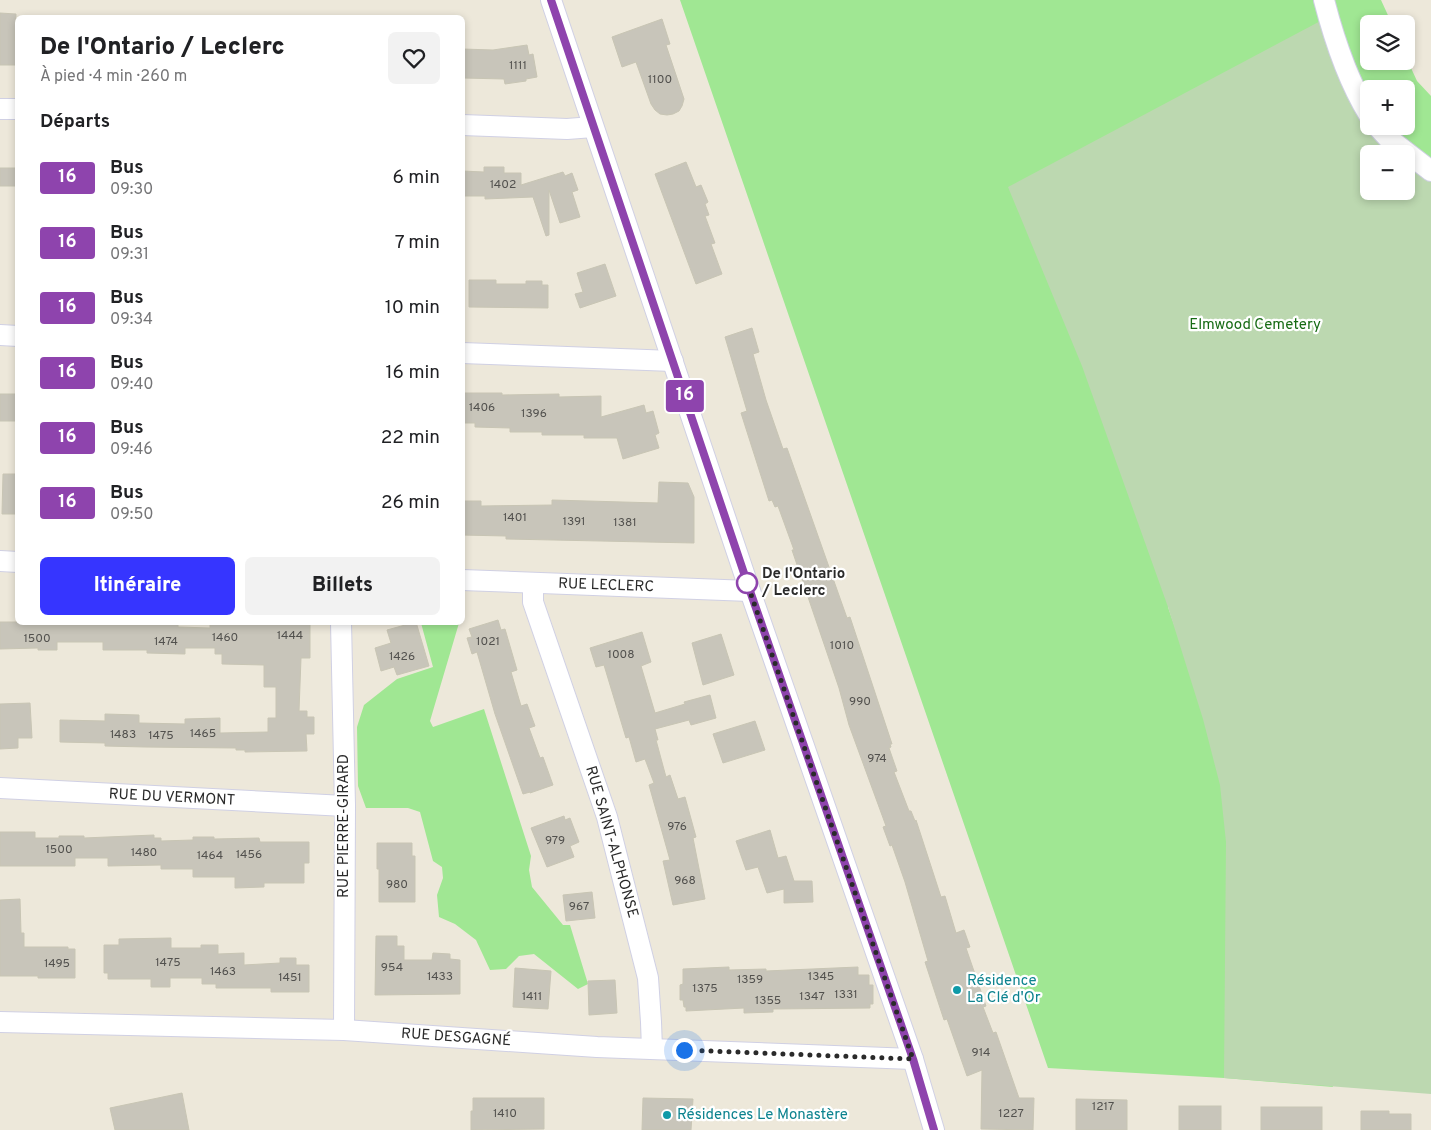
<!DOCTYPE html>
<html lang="fr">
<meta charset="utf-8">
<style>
:root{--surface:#fff;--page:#f2f2f2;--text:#202124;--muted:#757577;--accent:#3635ff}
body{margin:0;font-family:Overpass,sans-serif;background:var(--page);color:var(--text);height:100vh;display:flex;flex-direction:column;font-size:19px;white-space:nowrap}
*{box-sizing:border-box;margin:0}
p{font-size:16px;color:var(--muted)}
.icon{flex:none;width:28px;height:28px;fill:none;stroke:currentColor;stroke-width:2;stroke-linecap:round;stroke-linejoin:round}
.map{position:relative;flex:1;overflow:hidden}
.sheet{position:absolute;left:15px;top:15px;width:450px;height:610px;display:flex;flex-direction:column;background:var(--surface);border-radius:8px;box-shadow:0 2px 8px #0003}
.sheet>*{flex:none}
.badge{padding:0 10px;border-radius:4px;font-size:18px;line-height:32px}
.fabs{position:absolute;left:1360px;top:15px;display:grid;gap:10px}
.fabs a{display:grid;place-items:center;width:55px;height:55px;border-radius:8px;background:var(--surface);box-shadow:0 2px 8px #0003;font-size:25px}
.you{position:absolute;width:25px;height:25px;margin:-12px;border:4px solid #fff;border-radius:50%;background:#1a73e8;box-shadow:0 0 0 8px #1a73e833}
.map>.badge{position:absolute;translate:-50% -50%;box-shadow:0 0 0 2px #fff}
h2{padding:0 25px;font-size:19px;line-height:45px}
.round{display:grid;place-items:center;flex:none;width:52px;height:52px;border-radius:8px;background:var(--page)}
.head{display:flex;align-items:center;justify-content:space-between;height:85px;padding:0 25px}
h1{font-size:24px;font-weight:800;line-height:38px}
.action{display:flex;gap:10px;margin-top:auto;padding:10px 25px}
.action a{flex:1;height:58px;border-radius:8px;background:var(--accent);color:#fff;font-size:20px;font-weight:800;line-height:58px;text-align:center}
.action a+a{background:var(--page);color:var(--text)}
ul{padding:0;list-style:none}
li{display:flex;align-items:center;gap:15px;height:65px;padding:0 25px}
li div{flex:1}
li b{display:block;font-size:19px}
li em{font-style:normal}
li .badge{min-width:55px;font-weight:700;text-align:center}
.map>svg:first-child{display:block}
.green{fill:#a0e793;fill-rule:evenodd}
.cemetery{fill:#bcd8b0;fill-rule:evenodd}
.building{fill:#c8c5ba;stroke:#c8c5b4}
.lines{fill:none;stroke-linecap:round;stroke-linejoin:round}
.minor-casing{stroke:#d0d0e4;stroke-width:22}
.minor{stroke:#fff;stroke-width:20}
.line-casing{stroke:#fff;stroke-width:11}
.line{stroke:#8e44ad;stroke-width:8}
.walk{stroke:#2a2a2a;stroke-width:5;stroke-dasharray:0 9}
.stop-dot{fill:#fff;stroke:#8e44ad;stroke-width:2.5}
.culture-dot{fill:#0f9aa8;stroke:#fff;stroke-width:2}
.labels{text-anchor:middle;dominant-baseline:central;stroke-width:4.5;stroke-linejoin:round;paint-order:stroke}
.number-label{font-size:12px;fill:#52514e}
.park-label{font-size:15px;fill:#176b15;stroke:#fff}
.stop-label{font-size:15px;font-weight:bold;fill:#2a2a2a;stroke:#fff;text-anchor:start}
.street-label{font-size:15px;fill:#2a2a2a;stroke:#fff}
.culture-label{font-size:15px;fill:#0d838f;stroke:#fff;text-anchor:start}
</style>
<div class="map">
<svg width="1431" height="1130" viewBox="0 0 1431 1130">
<rect width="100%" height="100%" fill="#ede8da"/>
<g class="green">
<path d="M 680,0 L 1381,0 L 1392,24 L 1369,24 L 1369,61 L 1406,61 L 1406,57 L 1417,81 L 1431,96 L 1431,212 L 1406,154 L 1369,154 L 1168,607 L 1333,1087 L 1224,1078 L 1048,1068 ZM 1369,89 L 1406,89 L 1406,126 L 1369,126 Z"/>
<path d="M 421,623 L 459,623 L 430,721 L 433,727 L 484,709 L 531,856 L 529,870 L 532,887 L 563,925 L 570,925 L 588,984 L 578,989 L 534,954 L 519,956 L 506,969 L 490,970 L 476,940 L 455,924 L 439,917 L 437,895 L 443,878 L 442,867 L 433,861 L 420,812 L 408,808 L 366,808 L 358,786 L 357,727 L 364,705 L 397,679 L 433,667 Z"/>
</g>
<path class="cemetery" d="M 1328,17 L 1360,101 L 1431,171 L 1431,1094 L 1224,1078 L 1226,842 L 1220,785 L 1203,719 L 1168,607 L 1082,366 L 1008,187 ZM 1369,154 L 1406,154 L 1406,191 L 1369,191 Z"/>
<g class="building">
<path d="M 0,13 L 16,14 L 15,41 L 18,41 L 18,65 L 0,65 Z"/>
<path d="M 662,19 L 670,44 L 666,45 L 684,99 L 682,106 L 679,111 L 673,114 L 667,115 L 660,114 L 655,110 L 651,104 L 636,62 L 622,67 L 612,37 Z"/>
<path d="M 527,45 L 529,55 L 533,54 L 537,77 L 526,79 L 526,81 L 505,84 L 504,79 L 464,78 L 464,75 L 462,75 L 462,49 L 493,50 Z"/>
<path d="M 686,162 L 696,187 L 701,185 L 708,202 L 705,204 L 709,215 L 705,216 L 715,243 L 711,244 L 722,274 L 696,284 L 655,174 Z"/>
<path d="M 484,167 L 504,167 L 504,173 L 521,173 L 521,185 L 563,172 L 565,176 L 572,173 L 578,190 L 572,192 L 580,217 L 560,223 L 549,190 L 549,235 L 546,236 L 533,197 L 485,199 L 485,196 L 462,196 L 462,171 L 484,172 Z"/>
<rect x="0" y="168" width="18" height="18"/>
<path d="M 605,264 L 616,296 L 580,308 L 575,294 L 583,292 L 577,273 Z"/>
<path d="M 469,280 L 496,280 L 496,284 L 526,284 L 526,281 L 542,281 L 542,285 L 548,285 L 548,308 L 469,307 Z"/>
<path d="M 752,328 L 759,352 L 753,354 L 766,400 L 783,449 L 787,448 L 847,618 L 850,617 L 892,744 L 890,744 L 891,747 L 889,748 L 897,771 L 894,772 L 909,811 L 911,811 L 915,821 L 916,820 L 941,897 L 945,896 L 956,933 L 964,930 L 970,947 L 966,948 L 986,1006 L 983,1007 L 993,1033 L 996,1032 L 1019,1098 L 1034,1098 L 1033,1130 L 981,1129 L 982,1070 L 967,1076 L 947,1019 L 944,1020 L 925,962 L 928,961 L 905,882 L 892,845 L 890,846 L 883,827 L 886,826 L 849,725 L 839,688 L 792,550 L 794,550 L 778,506 L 775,507 L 772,500 L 769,501 L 741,413 L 747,411 L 725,337 Z"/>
<path d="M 462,393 L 502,393 L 502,395 L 559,394 L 559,397 L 601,396 L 601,417 L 644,405 L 646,413 L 653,411 L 659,433 L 655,435 L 659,448 L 623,459 L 617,438 L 584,438 L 584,435 L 542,435 L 542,432 L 510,432 L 510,428 L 475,427 L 475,423 L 462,423 Z"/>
<rect x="0" y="394" width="16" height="27"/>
<path d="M 3,474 L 18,474 L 18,514 L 2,514 Z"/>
<path d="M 659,482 L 688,483 L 694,497 L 694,543 L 506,539 L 506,536 L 462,535 L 462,501 L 481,501 L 481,506 L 552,505 L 552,500 L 658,503 Z"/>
<path d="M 498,620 L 501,630 L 505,629 L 517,670 L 511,672 L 521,706 L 527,704 L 535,726 L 529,728 L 540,758 L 543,757 L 553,785 L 530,793 L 530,792 L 523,794 L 495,714 L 477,652 L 472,654 L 467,638 L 472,637 L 469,629 Z"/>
<path d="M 0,622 L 178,622 L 178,627 L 210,628 L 210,622 L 269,624 L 269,622 L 310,622 L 310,658 L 301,658 L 299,711 L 307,711 L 307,717 L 314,717 L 314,734 L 306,734 L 307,751 L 245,752 L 245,750 L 236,750 L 236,748 L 145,747 L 105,746 L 105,743 L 60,742 L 60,720 L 105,721 L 105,714 L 139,715 L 139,723 L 185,724 L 185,719 L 220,718 L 220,733 L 268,732 L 268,718 L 276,718 L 276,687 L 264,687 L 264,665 L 222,664 L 222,654 L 215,654 L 215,648 L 185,648 L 185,654 L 147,653 L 147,650 L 103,650 L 103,642 L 57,642 L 57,650 L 38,650 L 38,648 L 0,649 Z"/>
<path d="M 416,622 L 429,666 L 397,675 L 394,667 L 381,671 L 375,648 L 391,643 L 387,630 Z"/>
<path d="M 642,632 L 651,662 L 641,666 L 655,713 L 685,704 L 684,702 L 710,695 L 716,718 L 691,725 L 689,720 L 655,729 L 658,740 L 656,740 L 666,777 L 670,775 L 678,799 L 685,797 L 696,837 L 693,838 L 705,899 L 673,905 L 663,861 L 670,860 L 649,785 L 654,783 L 645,759 L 636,762 L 629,737 L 626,738 L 604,665 L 596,667 L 590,648 Z"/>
<path d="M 721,634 L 734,675 L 703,685 L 692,643 Z"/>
<path d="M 30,703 L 32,738 L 18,738 L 18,748 L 0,749 L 0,704 Z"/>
<path d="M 755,721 L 765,750 L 723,763 L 713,734 Z"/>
<path d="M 564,816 L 565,820 L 570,818 L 579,842 L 570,846 L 574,857 L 547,867 L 531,828 Z"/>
<path d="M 770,830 L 778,858 L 786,856 L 794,881 L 812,881 L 813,902 L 784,903 L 784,889 L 767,893 L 758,867 L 746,870 L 736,841 Z"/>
<path d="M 0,832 L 35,832 L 35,838 L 59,838 L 59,836 L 84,836 L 84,838 L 154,835 L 154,838 L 161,838 L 161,841 L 193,840 L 193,837 L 214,837 L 214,839 L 259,838 L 260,842 L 309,842 L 309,863 L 304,863 L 304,883 L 264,883 L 264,887 L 235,888 L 235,877 L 193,877 L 193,869 L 161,869 L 161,865 L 108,866 L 108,858 L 75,858 L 75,866 L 0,866 Z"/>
<path d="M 377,843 L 412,843 L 412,856 L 415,856 L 415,902 L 379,902 L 379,869 L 377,869 Z"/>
<path d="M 592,892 L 595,918 L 566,921 L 563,895 Z"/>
<path d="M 20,899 L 21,933 L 24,933 L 24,947 L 68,947 L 68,949 L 75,949 L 75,978 L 38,978 L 38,976 L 0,976 L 0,900 Z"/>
<path d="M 376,936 L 397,936 L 397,946 L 404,946 L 404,960 L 432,960 L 433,953 L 450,954 L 450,959 L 460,960 L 460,994 L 375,995 Z"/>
<path d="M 171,938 L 171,948 L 201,948 L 201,945 L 218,945 L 218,954 L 244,953 L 244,965 L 280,963 L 280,958 L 296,958 L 296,965 L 309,965 L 309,992 L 271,992 L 271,988 L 216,988 L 216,984 L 202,984 L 202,978 L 170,978 L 170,987 L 151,987 L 151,979 L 108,979 L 108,973 L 104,973 L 104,945 L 119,945 L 119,939 Z"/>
<path d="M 729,967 L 729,970 L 766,969 L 766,971 L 858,967 L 858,975 L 869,975 L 869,985 L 873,985 L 873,1004 L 870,1004 L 870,1008 L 773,1009 L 773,1012 L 744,1013 L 744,1008 L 686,1011 L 686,1007 L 684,1007 L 683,1000 L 680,1000 L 680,985 L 683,984 L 683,969 Z"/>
<path d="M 515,968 L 551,971 L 548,1009 L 513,1007 Z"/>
<path d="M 615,980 L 617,1013 L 589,1015 L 588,981 Z"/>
<path d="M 182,1093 L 189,1130 L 115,1130 L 110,1108 Z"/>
<path d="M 473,1098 L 544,1098 L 544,1129 L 471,1130 L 471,1111 L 473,1111 Z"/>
<path d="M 643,1098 L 693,1099 L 691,1130 L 642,1130 Z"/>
<path d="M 1076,1099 L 1127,1100 L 1127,1130 L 1076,1130 Z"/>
<rect x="1179" y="1106" width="42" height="24"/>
<rect x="1261" y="1107" width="61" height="23"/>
<path d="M 1361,1111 L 1389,1111 L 1389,1114 L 1411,1114 L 1411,1130 L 1361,1130 Z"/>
</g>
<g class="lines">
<g class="minor-casing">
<g id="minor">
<path d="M 551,0 L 750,591 L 913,1059 L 934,1130"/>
<path d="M 1324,0 C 1334,39 1348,81 1369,115"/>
<path d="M 0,109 L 18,109"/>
<path d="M 462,125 L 567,129 L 593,127"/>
<path d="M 1377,126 L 1388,138 L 1431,171"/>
<path d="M 0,335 L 18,336"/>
<path d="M 462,353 L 673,361"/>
<path d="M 0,561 L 18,562"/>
<path d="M 462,580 L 750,591"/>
<path d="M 533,583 L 533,602 L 607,817 L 648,978 L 651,1022 L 652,1049"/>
<path d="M 341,622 L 345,806 L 344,1030"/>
<path d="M 0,788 L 345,806"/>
<path d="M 0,1022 L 344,1030 L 597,1047 L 913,1059"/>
</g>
</g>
<use href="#minor" class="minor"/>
</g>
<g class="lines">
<g class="line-casing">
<path id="line" d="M 551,0 L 750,591 L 913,1059 L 934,1130"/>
</g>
<use href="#line" class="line"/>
<path class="walk" d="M 684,1050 L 913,1059 L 747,583"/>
</g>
<circle class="stop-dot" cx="747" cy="583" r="10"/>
<g class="culture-dot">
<circle cx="957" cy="990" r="5"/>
<circle cx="667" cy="1115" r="5"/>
</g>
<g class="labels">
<g class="number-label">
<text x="518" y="66">1111</text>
<text x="660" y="80">1100</text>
<text x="503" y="185">1402</text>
<text x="482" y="408">1406</text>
<text x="534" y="414">1396</text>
<text x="515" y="518">1401</text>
<text x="574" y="522">1391</text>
<text x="625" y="523">1381</text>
<text x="290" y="636">1444</text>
<text x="225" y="638">1460</text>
<text x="37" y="639">1500</text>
<text x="166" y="642">1474</text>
<text x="488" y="642">1021</text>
<text x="842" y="646">1010</text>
<text x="621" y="655">1008</text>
<text x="402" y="657">1426</text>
<text x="860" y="702">990</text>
<text x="203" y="734">1465</text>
<text x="123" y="735">1483</text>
<text x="161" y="736">1475</text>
<text x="877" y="759">974</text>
<text x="677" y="827">976</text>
<text x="555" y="841">979</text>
<text x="59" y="850">1500</text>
<text x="144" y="853">1480</text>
<text x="249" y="855">1456</text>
<text x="210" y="856">1464</text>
<text x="685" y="881">968</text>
<text x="397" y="885">980</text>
<text x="579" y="907">967</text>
<text x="168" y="963">1475</text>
<text x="57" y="964">1495</text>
<text x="392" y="968">954</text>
<text x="223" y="972">1463</text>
<text x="440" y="977">1433</text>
<text x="821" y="977">1345</text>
<text x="290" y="978">1451</text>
<text x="750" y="980">1359</text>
<text x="705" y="989">1375</text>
<text x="846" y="995">1331</text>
<text x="532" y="997">1411</text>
<text x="812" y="997">1347</text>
<text x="768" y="1001">1355</text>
<text x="981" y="1053">914</text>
<text x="1103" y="1107">1217</text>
<text x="505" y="1114">1410</text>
<text x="1011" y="1114">1227</text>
</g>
<g class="park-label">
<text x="1255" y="325">Elmwood Cemetery</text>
</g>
<g class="stop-label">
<text x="762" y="574">De l'Ontario<tspan x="762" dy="17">/ Leclerc</tspan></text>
</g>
<g class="street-label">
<text transform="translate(606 586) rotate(2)">RUE LECLERC</text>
<text transform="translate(172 798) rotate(3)">RUE DU VERMONT</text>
<text transform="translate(344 826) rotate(-90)">RUE PIERRE-GIRARD</text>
<text transform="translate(611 842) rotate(74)">RUE SAINT-ALPHONSE</text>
<text transform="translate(456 1038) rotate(4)">RUE DESGAGNÉ</text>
</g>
<g class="culture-label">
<text x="967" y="981">Résidence<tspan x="967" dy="17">La Clé d'Or</tspan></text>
<text x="677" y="1115">Résidences Le Monastère</text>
</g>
</g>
</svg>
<div class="fabs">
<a><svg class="icon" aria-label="layers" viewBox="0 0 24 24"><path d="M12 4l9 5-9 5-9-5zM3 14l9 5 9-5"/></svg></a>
<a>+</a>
<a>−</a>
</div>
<div class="you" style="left:684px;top:1050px"></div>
<b class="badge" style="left:685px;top:396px;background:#8e44ad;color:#fff">16</b>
<section class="sheet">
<div class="head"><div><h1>De l'Ontario / Leclerc</h1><p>À pied · 4 min · 260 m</p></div><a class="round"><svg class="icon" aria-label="heart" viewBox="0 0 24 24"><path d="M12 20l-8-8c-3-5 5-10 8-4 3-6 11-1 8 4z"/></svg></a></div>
<h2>Départs</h2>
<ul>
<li><span class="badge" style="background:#8e44ad;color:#fff">16</span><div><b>Bus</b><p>09:30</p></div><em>6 min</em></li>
<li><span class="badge" style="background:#8e44ad;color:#fff">16</span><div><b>Bus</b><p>09:31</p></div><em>7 min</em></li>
<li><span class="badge" style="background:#8e44ad;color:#fff">16</span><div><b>Bus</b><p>09:34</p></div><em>10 min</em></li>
<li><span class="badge" style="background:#8e44ad;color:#fff">16</span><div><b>Bus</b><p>09:40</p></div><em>16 min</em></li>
<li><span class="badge" style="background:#8e44ad;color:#fff">16</span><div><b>Bus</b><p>09:46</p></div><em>22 min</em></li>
<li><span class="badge" style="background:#8e44ad;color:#fff">16</span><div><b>Bus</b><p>09:50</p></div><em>26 min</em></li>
</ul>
<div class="action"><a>Itinéraire</a><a>Billets</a></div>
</section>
</div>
